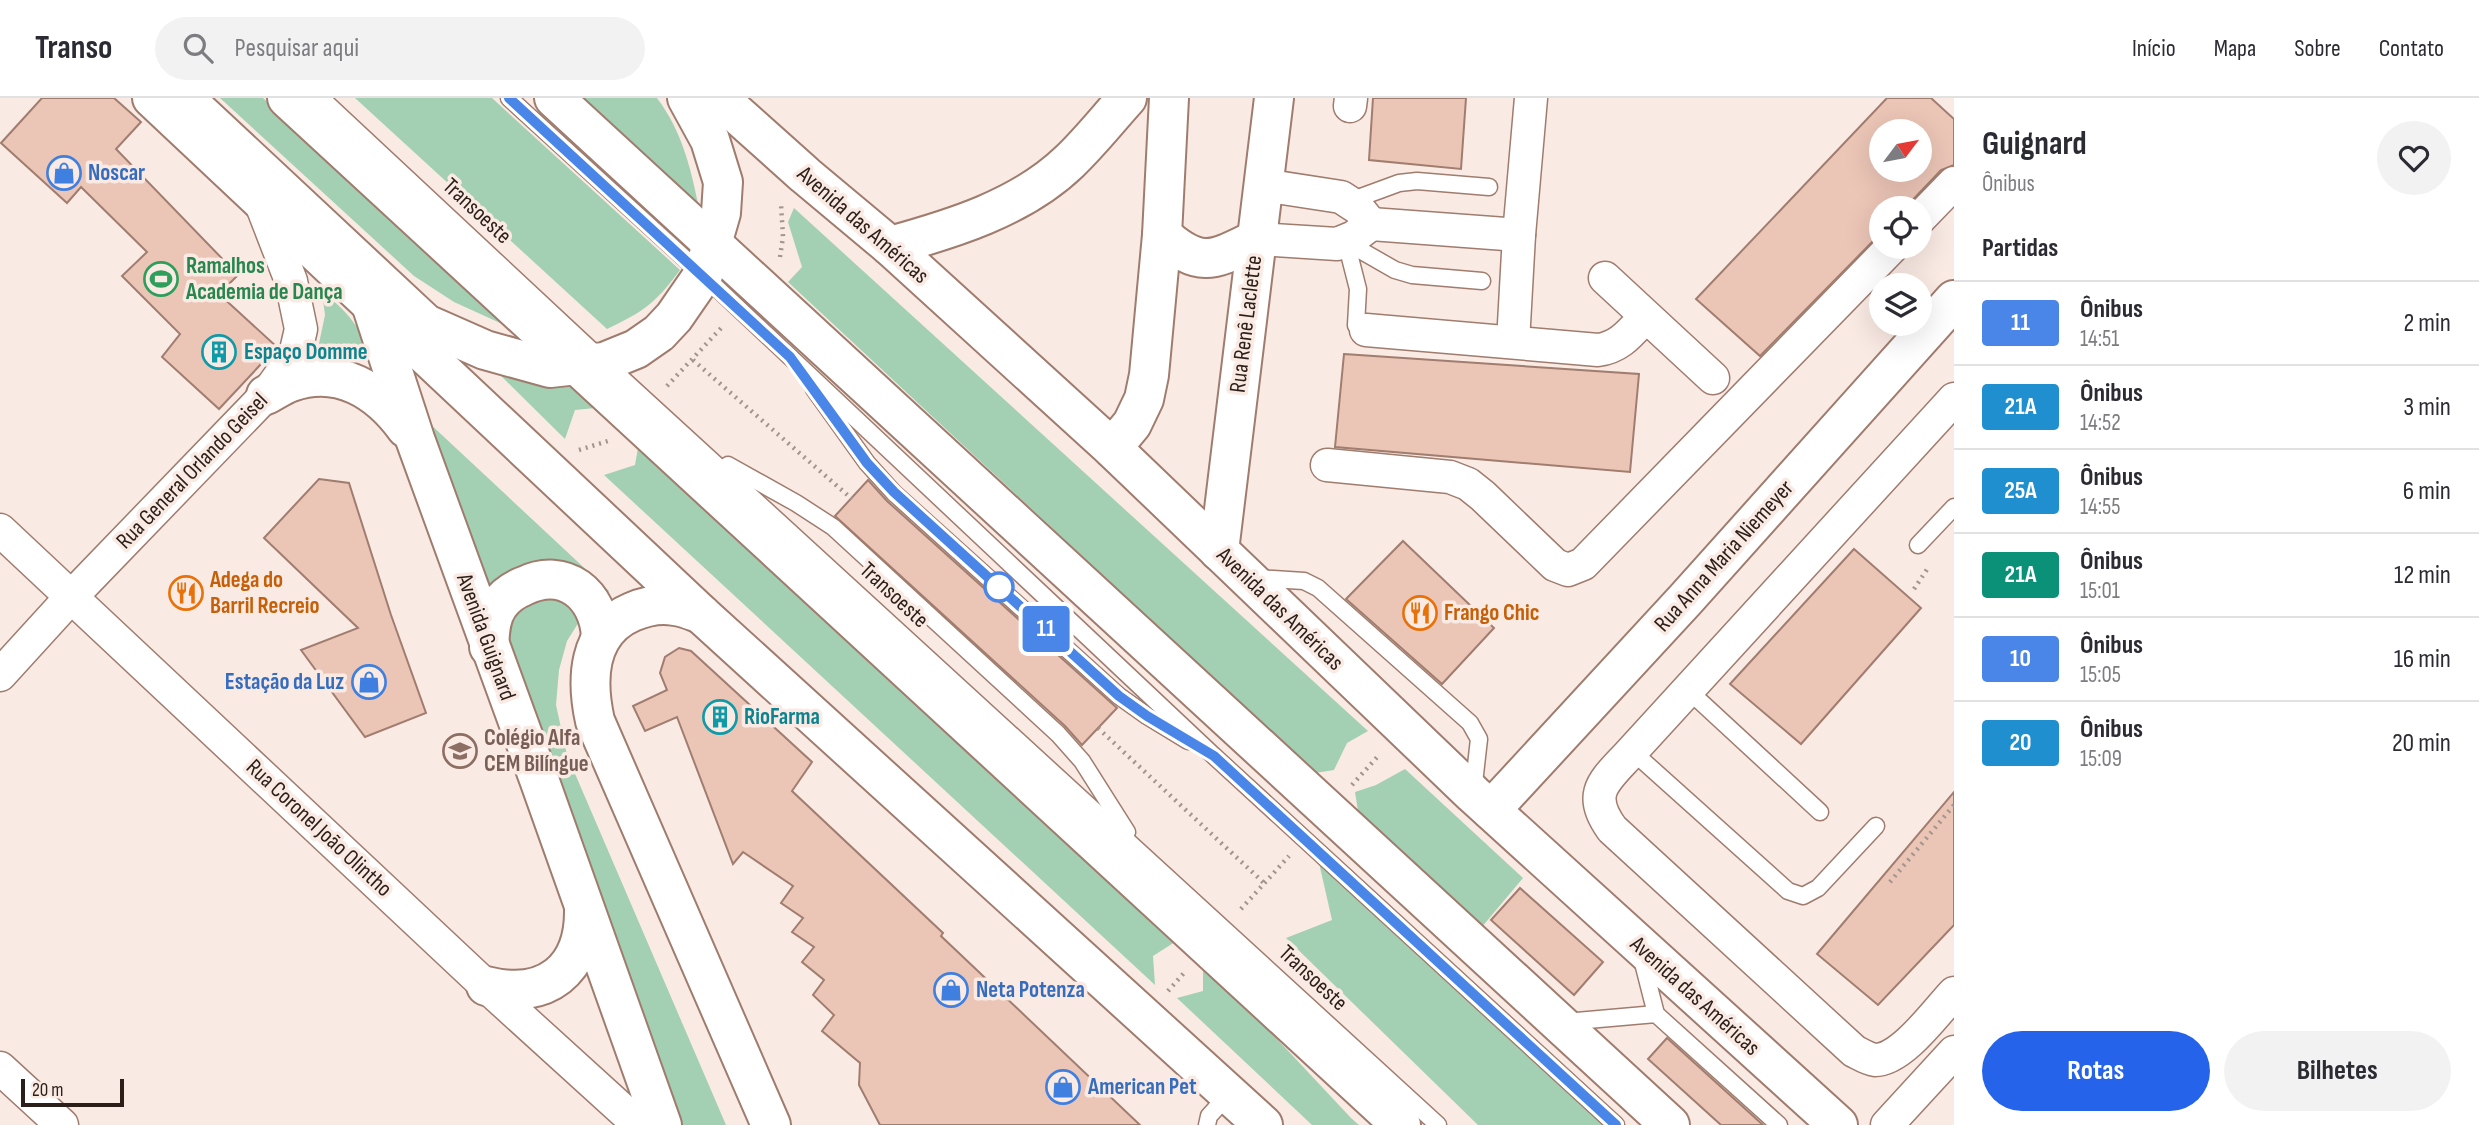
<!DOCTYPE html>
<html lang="pt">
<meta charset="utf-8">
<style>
:root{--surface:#fff;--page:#f2f2f3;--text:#2b2b33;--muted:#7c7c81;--line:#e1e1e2;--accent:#2563eb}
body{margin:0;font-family:"Sofia Sans Condensed",sans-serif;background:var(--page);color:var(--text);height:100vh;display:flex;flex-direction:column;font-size:26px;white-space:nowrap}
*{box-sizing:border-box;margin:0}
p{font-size:23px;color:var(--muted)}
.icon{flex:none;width:38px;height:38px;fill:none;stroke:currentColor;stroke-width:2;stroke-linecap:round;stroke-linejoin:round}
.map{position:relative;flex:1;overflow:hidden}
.drawer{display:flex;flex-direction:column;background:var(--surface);width:525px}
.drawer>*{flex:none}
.badge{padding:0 14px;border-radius:5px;font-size:24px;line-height:46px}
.needle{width:46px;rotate:58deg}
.tools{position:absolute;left:1869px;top:21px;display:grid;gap:14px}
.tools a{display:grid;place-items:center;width:63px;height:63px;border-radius:50%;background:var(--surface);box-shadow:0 7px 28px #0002;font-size:35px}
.scale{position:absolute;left:21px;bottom:18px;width:103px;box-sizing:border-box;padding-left:7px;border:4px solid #2c1e18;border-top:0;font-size:19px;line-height:24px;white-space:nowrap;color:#2c1e18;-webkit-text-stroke:5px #faeae4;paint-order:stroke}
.map>.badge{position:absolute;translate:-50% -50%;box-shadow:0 0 0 4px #fff}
h2{padding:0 28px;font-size:26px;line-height:63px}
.round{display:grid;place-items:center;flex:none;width:74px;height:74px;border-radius:37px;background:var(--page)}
.headline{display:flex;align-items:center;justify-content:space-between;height:119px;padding:0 28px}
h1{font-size:33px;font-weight:700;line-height:52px}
.action{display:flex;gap:14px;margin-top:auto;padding:14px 28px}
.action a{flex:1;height:80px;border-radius:42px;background:var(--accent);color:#fff;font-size:28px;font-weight:700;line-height:80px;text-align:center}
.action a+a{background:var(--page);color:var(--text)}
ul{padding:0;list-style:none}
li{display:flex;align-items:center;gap:21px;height:84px;padding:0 28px;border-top:2px solid var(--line)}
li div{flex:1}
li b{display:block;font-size:26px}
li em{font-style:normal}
li .badge{min-width:77px;font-weight:700;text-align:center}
header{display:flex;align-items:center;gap:42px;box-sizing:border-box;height:98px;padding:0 35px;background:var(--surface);border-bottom:2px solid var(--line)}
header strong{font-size:33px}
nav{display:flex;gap:38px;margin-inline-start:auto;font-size:24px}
.search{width:490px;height:63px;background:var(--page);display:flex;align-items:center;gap:18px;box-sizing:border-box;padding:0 24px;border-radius:38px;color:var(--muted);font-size:26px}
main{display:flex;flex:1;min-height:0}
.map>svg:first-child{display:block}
.green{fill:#a3d0b3}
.building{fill:#ebc5b6;stroke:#a07d6f;stroke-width:2;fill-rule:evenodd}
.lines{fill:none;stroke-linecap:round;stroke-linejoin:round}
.lane-casing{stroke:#9f7c6e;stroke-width:19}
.street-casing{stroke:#9f7c6e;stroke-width:35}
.secondary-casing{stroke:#9f7c6e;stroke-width:42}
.highway-casing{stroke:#9f7c6e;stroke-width:42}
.path{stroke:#a3948e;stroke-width:4.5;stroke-dasharray:2 5;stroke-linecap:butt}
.lane{stroke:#fff;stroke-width:16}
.street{stroke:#fff;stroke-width:32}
.secondary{stroke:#fff;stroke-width:38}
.highway{stroke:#fff;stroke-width:38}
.line-casing{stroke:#fff;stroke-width:16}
.line{stroke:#4a86e8;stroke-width:10}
.stop-dot{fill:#fff;stroke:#4a86e8;stroke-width:3.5}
.labels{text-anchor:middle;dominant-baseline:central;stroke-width:7;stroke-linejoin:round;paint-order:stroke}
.shop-label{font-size:23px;font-weight:bold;fill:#366cbe;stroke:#faeae4;text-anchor:start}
.street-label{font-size:23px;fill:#2c1e18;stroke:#faeae4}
.leisure-label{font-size:23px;font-weight:bold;fill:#27864d;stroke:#faeae4;text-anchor:start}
.culture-label{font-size:23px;font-weight:bold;fill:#0d838f;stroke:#faeae4;text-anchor:start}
.food-label{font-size:23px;font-weight:bold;fill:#c56008;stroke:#faeae4;text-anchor:start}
.education-label{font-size:23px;font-weight:bold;fill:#785e54;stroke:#faeae4;text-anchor:start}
</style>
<header>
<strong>Transo</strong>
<div class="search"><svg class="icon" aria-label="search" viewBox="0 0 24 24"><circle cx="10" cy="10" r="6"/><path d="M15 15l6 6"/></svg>Pesquisar aqui</div>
<nav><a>Início</a><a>Mapa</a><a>Sobre</a><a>Contato</a></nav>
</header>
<main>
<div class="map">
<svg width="1954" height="1027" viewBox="0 0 1954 1027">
<rect width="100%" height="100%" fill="#faeae4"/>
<g class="green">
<path d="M 220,0 L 263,0 L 524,236 L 454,204 L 414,178 Z"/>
<path d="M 355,0 L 492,0 L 680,172 C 655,206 644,213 607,231 Z"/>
<path d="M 580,0 L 657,0 C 681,32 690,67 698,106 Z"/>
<path d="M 794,110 L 1368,633 L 1347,645 L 1334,672 L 1315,675 L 788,184 L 802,169 L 788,124 Z"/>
<path d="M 322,194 C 346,211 364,233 371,261 L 362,262 L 351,254 L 317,255 L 325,217 Z"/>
<path d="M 496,273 L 575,282 L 605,309 L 575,312 L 565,341 Z"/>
<path d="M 428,324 L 609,493 L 587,511 L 567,543 L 559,572 L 556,607 L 567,657 L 726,1027 L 681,1027 Z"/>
<path d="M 639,344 L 1178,842 L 1153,858 L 1155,887 L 604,377 L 635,367 Z"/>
<path d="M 1405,671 L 1523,780 L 1481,830 L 1358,713 L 1355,694 L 1376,687 Z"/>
<path d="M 1319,765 L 1605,1027 L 1478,1027 L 1286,840 L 1332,822 Z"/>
<path d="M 1203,862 L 1351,1020 L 1359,1027 L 1312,1027 L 1177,900 L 1203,893 Z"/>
</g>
<g class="building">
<path d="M 42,0 L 114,0 L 141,24 L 116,51 L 238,177 L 219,196 L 277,249 L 219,311 L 162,259 L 180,236 L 122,178 L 147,154 L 81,89 L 67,105 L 1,45 Z"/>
<path d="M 1373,0 L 1466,0 L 1461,71 L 1369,62 Z"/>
<path d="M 1887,0 L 1931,0 L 1954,21 L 1954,67 L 1941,72 L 1905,110 L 1881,110 L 1881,135 L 1760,258 L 1696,201 ZM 1881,33 L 1920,33 L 1920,72 L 1881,72 Z"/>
<path d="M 1344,256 L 1639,276 L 1630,374 L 1335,349 Z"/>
<path d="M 319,381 L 349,385 L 391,517 L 426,615 L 365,639 L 301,552 L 358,530 L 264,440 Z"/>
<path d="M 868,382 L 887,403 L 1117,610 L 1082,647 L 1065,628 L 835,418 Z"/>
<path d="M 1403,443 L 1494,530 L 1442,586 L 1346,501 Z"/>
<path d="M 1854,451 L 1921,510 L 1801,646 L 1730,586 Z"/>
<path d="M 679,550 L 691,553 L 812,664 L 792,693 L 943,835 L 941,838 L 1140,1027 L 880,1027 L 859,987 L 860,965 L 822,933 L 834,917 L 813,897 L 824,882 L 802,864 L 814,849 L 792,834 L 803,820 L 781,805 L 793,788 L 743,754 L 733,766 L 677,619 L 645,633 L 633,608 L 667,592 L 660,575 L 665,559 Z"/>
<path d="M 1954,694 L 1954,827 L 1878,907 L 1817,856 Z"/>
<path d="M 1520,790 L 1603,864 L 1574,897 L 1491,822 Z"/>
<path d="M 1667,940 L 1763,1027 L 1721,1027 L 1648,961 Z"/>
</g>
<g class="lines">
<g class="lane-casing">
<g id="lane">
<path d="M 321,0 L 604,264 L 1438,1027"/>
<path d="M 509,0 L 703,177 L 1214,658 L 1616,1027"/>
<path d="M 1350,103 L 1399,85 L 1417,83 L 1489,89"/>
<path d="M 1366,232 L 1356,227 L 1358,191 L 1346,144 L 1395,172 L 1412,177 L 1482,183"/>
<path d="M 814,291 L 867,365 L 894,395 L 1119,598 L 1147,618 L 1188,643"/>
<path d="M 728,367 L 796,405 L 833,429 L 1058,636 L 1082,663 L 1127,734"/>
<path d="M 1918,447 L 1954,409"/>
<path d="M 1256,480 L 1304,483 L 1318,490 L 1470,625 L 1479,641 L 1473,694"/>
<path d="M 1688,592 L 1820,714"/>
<path d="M 1632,653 L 1788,793 L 1803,798 L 1818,790 L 1876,728"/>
<path d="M 1642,861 L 1656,916"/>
<path d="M 1565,924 L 1656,916 L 1779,1027"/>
<path d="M 1207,1027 L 1209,1018 L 1229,996"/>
</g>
</g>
<g class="street-casing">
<g id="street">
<path d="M 1350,8 L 1351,0"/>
<path d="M 1920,120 L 1954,85"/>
<path d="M 1371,126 L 1519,137"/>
<path d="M 1257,141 L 1337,146 L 1354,139 L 1371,126 L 1358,110 L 1341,99 L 1263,87"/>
<path d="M 1605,180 L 1713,280"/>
<path d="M 1366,232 L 1598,252 C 1620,249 1630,235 1645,219"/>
<path d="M 1513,244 L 1519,137 L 1531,0"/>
<path d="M 1954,301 L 1632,653 C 1606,682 1585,694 1612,731 L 1854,953 C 1860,956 1868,961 1875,962 C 1902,962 1936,914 1954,895"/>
<path d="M 1327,367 L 1450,379 L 1468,386 L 1483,398 L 1555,467 L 1568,472 L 1583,466 L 1892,149"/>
<path d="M 0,432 L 486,888 L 639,1027"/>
<path d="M 0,577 L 72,498 L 266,297 L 295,257 L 301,231 L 291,183 L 260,103"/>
<path d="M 0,970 L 62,1027"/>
<path d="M 1887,1027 L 1954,954"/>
</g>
</g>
<g class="secondary-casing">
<g id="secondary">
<path d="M 152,0 L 701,516 L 1263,1027"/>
<path d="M 719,0 L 805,77 L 890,148 L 1112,350 L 1473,696 L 1838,1027"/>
<path d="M 1162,137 C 1201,172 1214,162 1257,141"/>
<path d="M 890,148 C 952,131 1021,110 1069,64 C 1090,44 1108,21 1127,0"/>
<path d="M 372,209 L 415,341 L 540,684 L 662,1027"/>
<path d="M 266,297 C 274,293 282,287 291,284 C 339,267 379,293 406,330"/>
<path d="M 1112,350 L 1132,326 L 1144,301 L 1149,277 L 1162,137 L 1169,0"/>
<path d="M 1219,453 L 1274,0"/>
<path d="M 701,516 C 693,513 684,509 675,508 C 660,505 646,508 632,514 C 587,533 586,582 595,623 L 771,1027"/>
<path d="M 489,549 C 490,535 490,519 499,507 C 505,498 514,492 524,488 C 565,468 599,497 601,539"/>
<path d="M 1491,712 L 1685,502 L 1954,202"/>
<path d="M 486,888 C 546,903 585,872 584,811"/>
</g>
</g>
<g class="highway-casing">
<g id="highway">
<path d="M 184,0 L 426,226 L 485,252 L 550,270 L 604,264 L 636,251 L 659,235 L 674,219 L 703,177 L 721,115 L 723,84 L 710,42 L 687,0"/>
<path d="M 287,0 L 1401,1027"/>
<path d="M 554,0 L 1670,1027"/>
</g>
</g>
<g class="path">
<path d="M 780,159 L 783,139 L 781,106"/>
<path d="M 693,262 L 852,401"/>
<path d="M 667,288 L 723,228"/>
<path d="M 579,352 L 608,343"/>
<path d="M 1914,491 L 1928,470"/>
<path d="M 1098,630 L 1264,785"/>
<path d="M 1352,687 L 1379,657"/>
<path d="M 1890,784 L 1954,707"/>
<path d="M 1241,811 L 1289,758"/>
<path d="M 1168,893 L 1185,874"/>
</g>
<use href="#lane" class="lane"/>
<use href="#street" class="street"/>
<use href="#secondary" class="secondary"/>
<use href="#highway" class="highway"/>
</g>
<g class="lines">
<g class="line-casing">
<path id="line" d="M 509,0 L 790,259 L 867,365 L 894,394 L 1119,598 L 1147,618 L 1214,658 L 1616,1027"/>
</g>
<use href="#line" class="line"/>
</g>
<defs>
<g id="shop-ring" transform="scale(1.75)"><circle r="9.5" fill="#faeae4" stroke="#3f7fe0" stroke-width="1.5"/><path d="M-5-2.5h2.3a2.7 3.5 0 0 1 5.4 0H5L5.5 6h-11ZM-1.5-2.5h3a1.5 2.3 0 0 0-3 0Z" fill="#3f7fe0"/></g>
<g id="stadium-ring" transform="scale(1.75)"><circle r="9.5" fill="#faeae4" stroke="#2e9e5b" stroke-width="1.5"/><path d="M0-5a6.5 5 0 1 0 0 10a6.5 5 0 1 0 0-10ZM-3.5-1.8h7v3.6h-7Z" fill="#2e9e5b"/></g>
<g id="building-ring" transform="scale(1.75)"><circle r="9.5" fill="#faeae4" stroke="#0f9aa8" stroke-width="1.5"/><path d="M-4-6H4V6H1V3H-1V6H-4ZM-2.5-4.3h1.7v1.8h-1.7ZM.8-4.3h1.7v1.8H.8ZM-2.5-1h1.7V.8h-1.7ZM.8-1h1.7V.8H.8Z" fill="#0f9aa8"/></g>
<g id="restaurant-ring" transform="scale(1.75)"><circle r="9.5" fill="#faeae4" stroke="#e8710a" stroke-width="1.5"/><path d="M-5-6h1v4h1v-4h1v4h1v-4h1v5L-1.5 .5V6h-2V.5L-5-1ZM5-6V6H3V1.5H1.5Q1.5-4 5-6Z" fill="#e8710a"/></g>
<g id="school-ring" transform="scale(1.75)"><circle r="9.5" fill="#faeae4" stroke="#8d6e63" stroke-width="1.5"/><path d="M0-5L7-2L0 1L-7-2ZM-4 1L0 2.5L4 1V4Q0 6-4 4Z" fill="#8d6e63"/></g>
</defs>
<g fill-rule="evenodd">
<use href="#shop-ring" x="64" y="75"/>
<use href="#stadium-ring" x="161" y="181"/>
<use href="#building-ring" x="219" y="254"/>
<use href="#restaurant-ring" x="186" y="495"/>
<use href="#restaurant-ring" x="1420" y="515"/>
<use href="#shop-ring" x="369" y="584"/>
<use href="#building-ring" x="720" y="619"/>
<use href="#school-ring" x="460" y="653"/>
<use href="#shop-ring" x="951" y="892"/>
<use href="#shop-ring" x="1063" y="989"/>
</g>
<circle class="stop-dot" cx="999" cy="489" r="14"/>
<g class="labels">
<g class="shop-label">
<text x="88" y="75">Noscar</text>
<text x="344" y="584" text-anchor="end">Estação da Luz</text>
<text x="976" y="892">Neta Potenza</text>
<text x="1088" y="989">American Pet</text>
</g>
<g class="street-label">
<text transform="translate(477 113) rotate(43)">Transoeste</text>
<text transform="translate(863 127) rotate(41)">Avenida das Américas</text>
<text transform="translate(1246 226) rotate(-83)">Rua Renê Laclette</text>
<text transform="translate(192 373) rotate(-46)">Rua General Orlando Geisel</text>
<text transform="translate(1724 458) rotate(-48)">Rua Anna Maria Niemeyer</text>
<text transform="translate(894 497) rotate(43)">Transoeste</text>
<text transform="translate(1280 511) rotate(44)">Avenida das Américas</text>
<text transform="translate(486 539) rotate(70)">Avenida Guignard</text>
<text transform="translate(319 730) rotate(43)">Rua Coronel João Olintho</text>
<text transform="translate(1313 880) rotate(43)">Transoeste</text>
<text transform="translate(1695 898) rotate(42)">Avenida das Américas</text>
</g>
<g class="leisure-label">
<text x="186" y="168">Ramalhos<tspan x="186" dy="26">Academia de Dança</tspan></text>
</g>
<g class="culture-label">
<text x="244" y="254">Espaço Domme</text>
<text x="744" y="619">RioFarma</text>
</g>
<g class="food-label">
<text x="210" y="482">Adega do<tspan x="210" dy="26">Barril Recreio</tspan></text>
<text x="1444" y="515">Frango Chic</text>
</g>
<g class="education-label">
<text x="484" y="640">Colégio Alfa<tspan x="484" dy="26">CEM Bilíngue</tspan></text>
</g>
</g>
</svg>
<div class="tools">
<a><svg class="needle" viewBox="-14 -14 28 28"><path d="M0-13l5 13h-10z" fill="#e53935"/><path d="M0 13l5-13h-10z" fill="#7c7c81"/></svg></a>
<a><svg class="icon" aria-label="locate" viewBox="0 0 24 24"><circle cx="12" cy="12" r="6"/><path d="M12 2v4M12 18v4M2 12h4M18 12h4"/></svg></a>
<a><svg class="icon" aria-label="layers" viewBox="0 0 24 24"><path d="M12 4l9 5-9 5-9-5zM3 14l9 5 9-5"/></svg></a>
</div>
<div class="scale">20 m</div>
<b class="badge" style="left:1046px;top:531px;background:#4a86e8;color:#fff">11</b>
</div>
<section class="drawer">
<div class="headline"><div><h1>Guignard</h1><p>Ônibus</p></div><a class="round"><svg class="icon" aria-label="heart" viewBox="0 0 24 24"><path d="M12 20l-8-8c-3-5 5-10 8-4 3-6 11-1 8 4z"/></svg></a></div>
<h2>Partidas</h2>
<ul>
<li><span class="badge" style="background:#4a86e8;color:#fff">11</span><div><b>Ônibus</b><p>14:51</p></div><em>2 min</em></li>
<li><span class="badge" style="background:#1f8fcf;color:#fff">21A</span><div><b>Ônibus</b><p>14:52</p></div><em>3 min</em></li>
<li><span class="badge" style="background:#1f8fcf;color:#fff">25A</span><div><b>Ônibus</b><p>14:55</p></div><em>6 min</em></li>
<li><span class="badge" style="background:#0c9179;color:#fff">21A</span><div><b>Ônibus</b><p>15:01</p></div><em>12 min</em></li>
<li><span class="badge" style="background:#4a86e8;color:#fff">10</span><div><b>Ônibus</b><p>15:05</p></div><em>16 min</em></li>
<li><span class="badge" style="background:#1f8fcf;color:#fff">20</span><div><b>Ônibus</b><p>15:09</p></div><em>20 min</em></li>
</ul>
<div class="action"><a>Rotas</a><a>Bilhetes</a></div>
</section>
</main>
